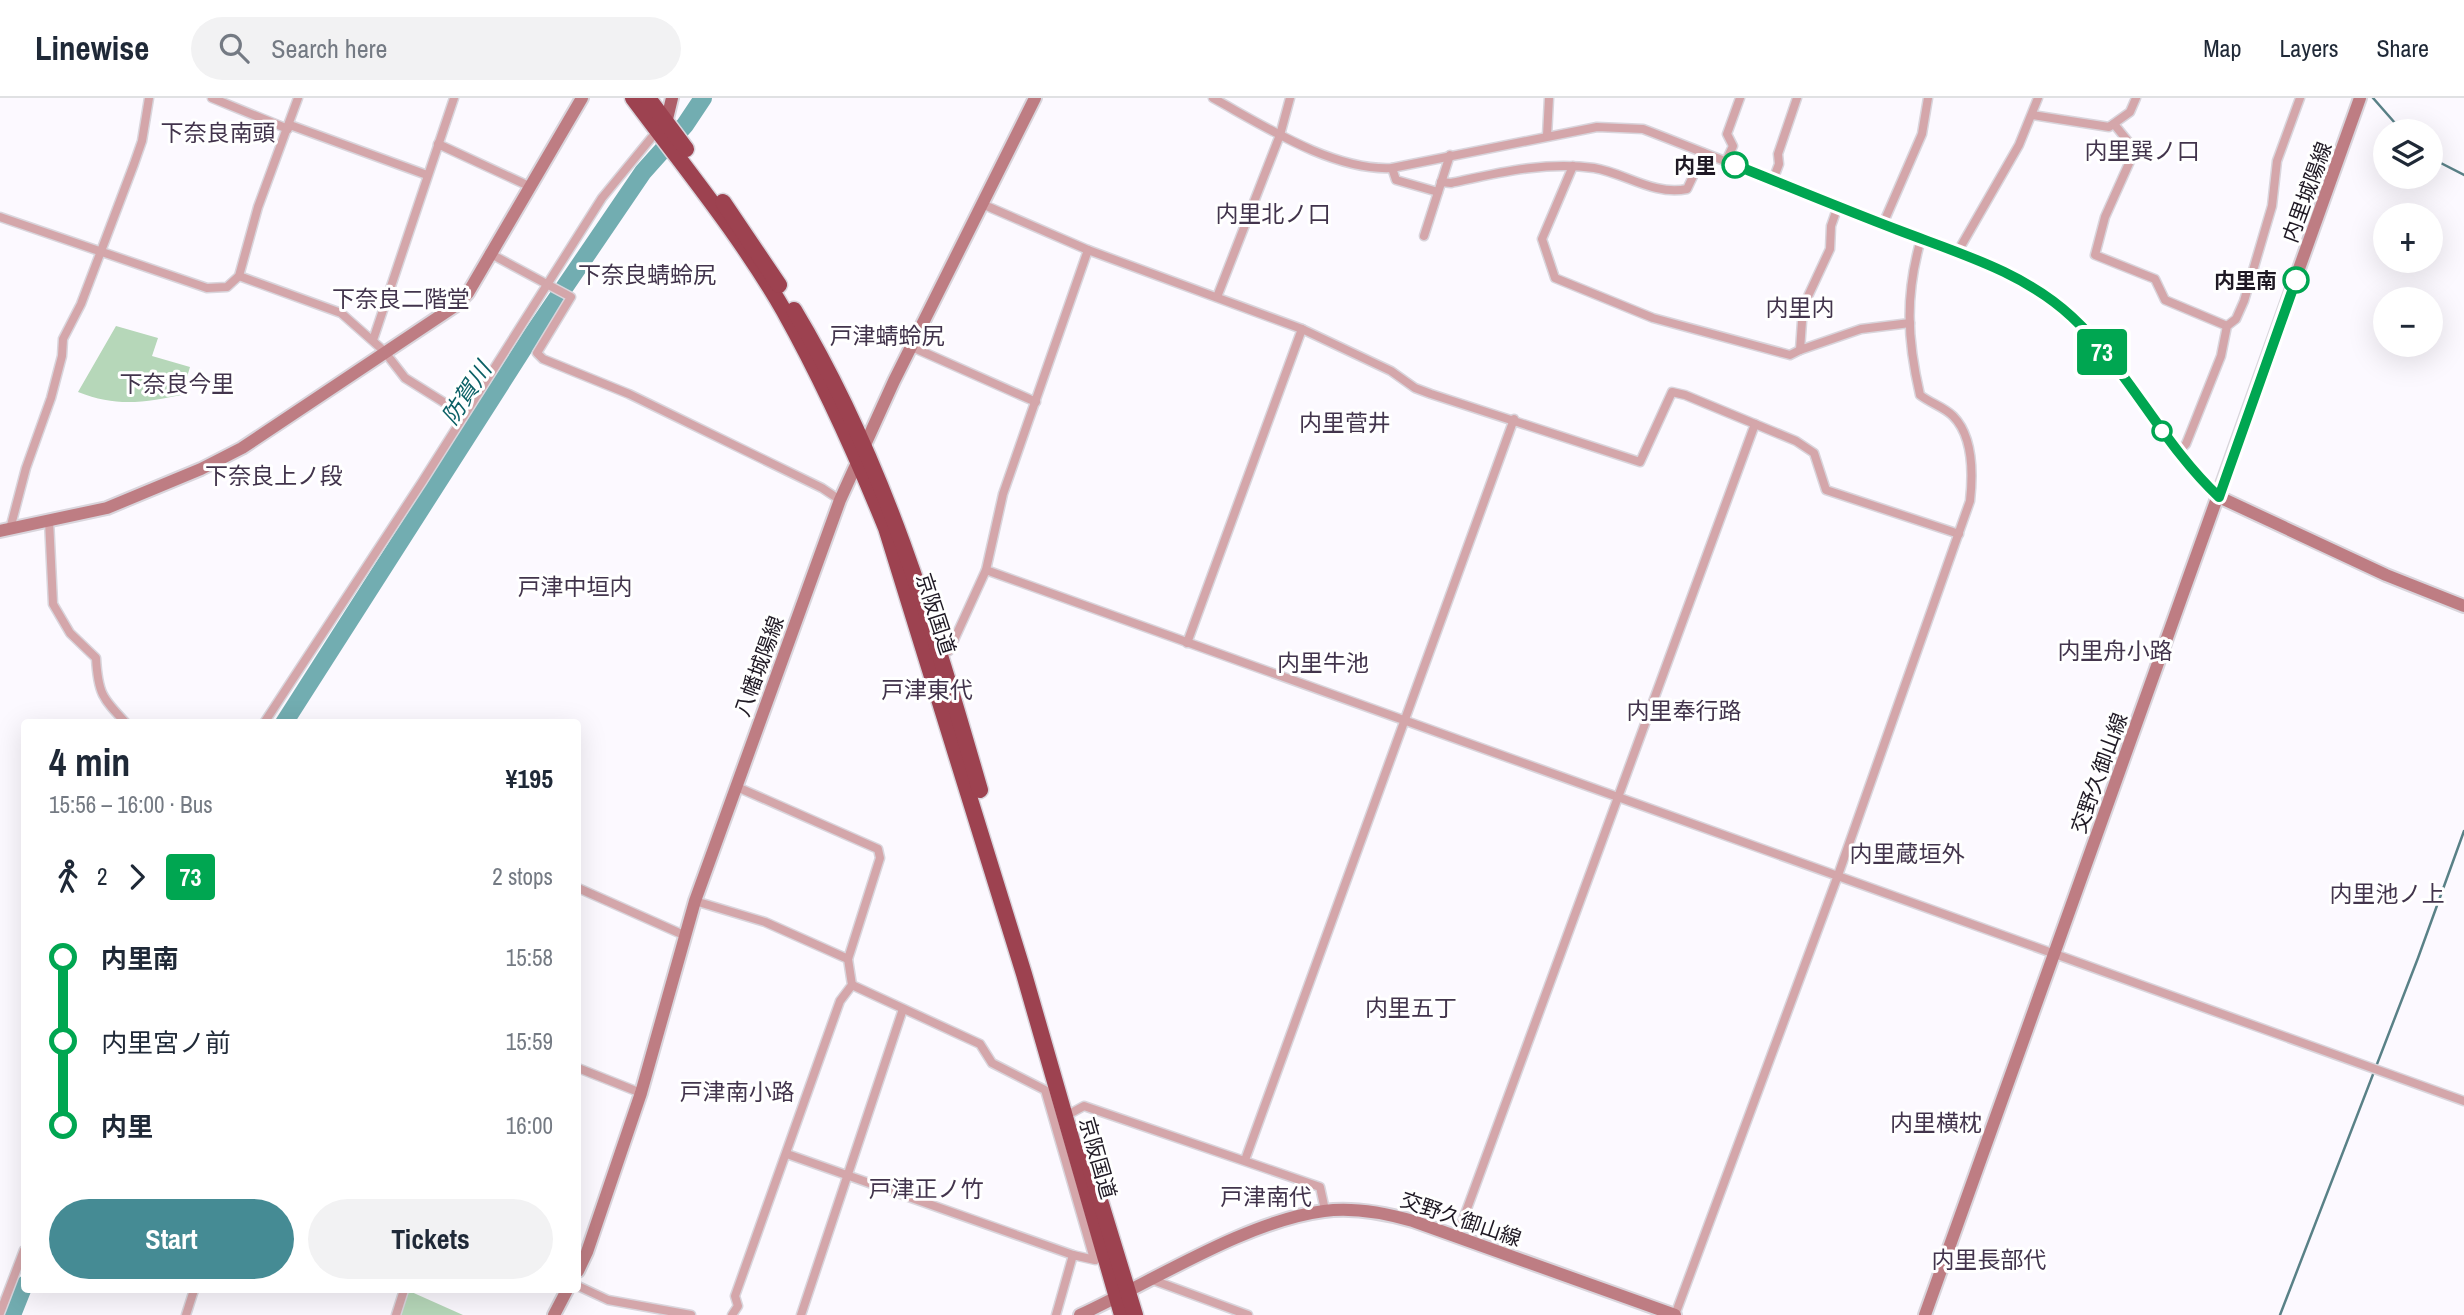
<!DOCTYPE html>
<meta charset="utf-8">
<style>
:root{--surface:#fff;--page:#f2f2f3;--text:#1f2937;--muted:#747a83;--line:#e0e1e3;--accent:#458b94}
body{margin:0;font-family:"Archivo Narrow","Noto Sans JP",sans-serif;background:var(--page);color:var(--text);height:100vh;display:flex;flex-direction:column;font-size:26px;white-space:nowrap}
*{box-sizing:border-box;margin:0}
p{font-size:23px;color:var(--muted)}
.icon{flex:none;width:38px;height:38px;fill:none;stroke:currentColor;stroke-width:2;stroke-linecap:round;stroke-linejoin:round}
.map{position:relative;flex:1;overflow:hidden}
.drawer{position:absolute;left:21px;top:621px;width:560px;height:574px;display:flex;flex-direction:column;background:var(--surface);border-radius:7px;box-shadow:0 7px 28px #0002}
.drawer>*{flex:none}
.badge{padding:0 14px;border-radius:5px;font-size:24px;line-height:46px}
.buttons{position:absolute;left:2373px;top:21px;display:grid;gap:14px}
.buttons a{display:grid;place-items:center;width:70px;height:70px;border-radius:50%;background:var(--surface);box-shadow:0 7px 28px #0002;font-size:35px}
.map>.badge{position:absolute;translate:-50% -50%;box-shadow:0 0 0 4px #fff}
.legs{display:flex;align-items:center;gap:10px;height:77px;padding:0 28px;font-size:23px}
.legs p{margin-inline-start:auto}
.summary{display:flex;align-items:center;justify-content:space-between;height:119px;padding:0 28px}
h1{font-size:38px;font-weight:700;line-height:52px}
.cta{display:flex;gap:14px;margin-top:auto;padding:14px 28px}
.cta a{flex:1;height:80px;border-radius:42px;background:var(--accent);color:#fff;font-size:28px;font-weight:700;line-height:80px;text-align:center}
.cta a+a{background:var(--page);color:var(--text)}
ul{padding:0 28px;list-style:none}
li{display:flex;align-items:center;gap:24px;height:84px;font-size:26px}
li i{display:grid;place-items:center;width:10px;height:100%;margin:0 9px;background:currentColor}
li i::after{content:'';width:18px;height:18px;margin:-9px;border:5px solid;border-radius:50%;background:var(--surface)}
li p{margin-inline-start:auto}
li:first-child i{background:linear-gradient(#0000 50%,currentColor 0)}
li:last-child i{background:linear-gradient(currentColor 50%,#0000 0)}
header{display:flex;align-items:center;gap:42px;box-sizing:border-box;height:98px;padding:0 35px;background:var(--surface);border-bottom:2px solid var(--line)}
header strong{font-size:33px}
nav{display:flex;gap:38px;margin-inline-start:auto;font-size:24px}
.search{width:490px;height:63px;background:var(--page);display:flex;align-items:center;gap:18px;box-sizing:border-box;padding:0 24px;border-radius:38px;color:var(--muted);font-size:26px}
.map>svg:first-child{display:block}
.green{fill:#b6d7b9}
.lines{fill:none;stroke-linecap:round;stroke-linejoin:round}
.stream{stroke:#598187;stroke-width:2.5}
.river{stroke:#72adb1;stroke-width:18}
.street-casing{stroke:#d9d5dc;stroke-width:11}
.secondary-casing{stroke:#d9d5dc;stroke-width:16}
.primary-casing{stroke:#d9d5dc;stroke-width:16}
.highway-casing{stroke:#d9d5dc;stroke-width:19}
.street{stroke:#d4a6aa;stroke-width:8}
.secondary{stroke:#be7d83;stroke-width:12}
.primary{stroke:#ad5e68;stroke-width:12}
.highway{stroke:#9d4250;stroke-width:16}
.line-1-casing{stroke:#fff;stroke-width:16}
.line-1{stroke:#00a651;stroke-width:10}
.stop-1-dot{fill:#fff;stroke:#00a651;stroke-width:3.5}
.labels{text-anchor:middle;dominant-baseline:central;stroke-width:6;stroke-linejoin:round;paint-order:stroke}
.stop-label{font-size:21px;font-weight:bold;fill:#1f1924;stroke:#fff;text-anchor:end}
.street-label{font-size:21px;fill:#1f1924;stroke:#fff}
.neighbourhood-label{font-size:23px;fill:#42344c;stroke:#fff}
.water-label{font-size:23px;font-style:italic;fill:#0b6066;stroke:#fff}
</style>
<header>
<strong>Linewise</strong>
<div class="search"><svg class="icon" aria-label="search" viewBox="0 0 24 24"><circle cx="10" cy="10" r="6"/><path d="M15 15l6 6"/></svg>Search here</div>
<nav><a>Map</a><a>Layers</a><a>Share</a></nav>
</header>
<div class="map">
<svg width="2464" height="1217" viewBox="0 0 2464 1217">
<rect width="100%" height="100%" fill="#fcf9ff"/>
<g class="green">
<path d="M 116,228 L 158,240 L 152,258 L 190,269 L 184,289 L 187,296 C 145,304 119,310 78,294 Z"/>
<path d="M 407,1192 L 463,1217 L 399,1217 Z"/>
</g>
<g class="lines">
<g class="stream">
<path d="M 2373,0 L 2402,33"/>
<path d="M 2431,60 L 2464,77"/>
<path d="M 2280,1217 L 2418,860 L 2464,733"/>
</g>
<g class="river">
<path d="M 284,625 L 532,237 L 643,74 L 685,27 L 703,0"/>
<path d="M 12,1217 L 24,1187"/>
</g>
<g class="street-casing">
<g id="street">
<path d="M 212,0 L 288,31"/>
<path d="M 1213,0 C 1264,28 1333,73 1392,70 L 1597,29 L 1643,31 C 1724,62 1805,96 1886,127 C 1949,152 2019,172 2071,218 C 2129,270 2162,345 2219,399"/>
<path d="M 2032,17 L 2109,29 L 2130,14 L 2136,0"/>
<path d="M 2114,26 L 2135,52 L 2105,119 L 2095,157 L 2155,181 L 2165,202 L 2227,228"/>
<path d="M 290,27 L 427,77"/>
<path d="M 1547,38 L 1549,0"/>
<path d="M 438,46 L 531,89"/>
<path d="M 1726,63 L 1733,48 L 1727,36 L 1740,0"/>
<path d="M 1573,68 L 1542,141 L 1555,180 L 1653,220 L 1790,257 L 1800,252"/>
<path d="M 1392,70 L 1396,82 L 1438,94"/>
<path d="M 1773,82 L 1779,66 L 1778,56 L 1797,0"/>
<path d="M 1441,84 L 1451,85 C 1498,75 1545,63 1594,70 C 1625,75 1654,98 1687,91 L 1704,55"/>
<path d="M 982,106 L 1088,152 L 1302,231 L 1391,273 L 1415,290 L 1431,296 L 1640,364 L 1672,294 L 1685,297 L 1796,343 L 1814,355 L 1826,392 L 1959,436"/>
<path d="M 1838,108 L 1831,128 L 1830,151 L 1803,209 L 1800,252 L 1861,231 L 1910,225"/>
<path d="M 0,119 L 207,190 L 227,189 L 239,178 L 258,109 L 298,0"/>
<path d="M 1883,126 L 1922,36 L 1928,0"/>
<path d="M 1424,138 L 1450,57"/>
<path d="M 489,155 L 571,199 L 537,255 L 543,261 L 629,296 L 822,390 L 840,402"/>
<path d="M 1957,155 L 2019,47 L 2038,0"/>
<path d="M 239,178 L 341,215 L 384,253 L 405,280 L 464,317"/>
<path d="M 1217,199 L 1280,37 L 1290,0"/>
<path d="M 373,242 L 454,0"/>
<path d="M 912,249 L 1036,304"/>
<path d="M 2177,355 L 2186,346 L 2221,258 L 2227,228 L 2236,221 L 2244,203 L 2272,108 L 2277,63 L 2300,0"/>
<path d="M 49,422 L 53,506 L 70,535 L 96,560 C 98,595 102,600 126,625"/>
<path d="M 10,431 L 26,370 L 51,300 L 62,258 L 63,241 L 81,206 L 134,66 L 142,43 L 149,0"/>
<path d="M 986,472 L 2464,1003"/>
<path d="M 1187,545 L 1302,231"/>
<path d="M 940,556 L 949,553 L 986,472 L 1003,396 L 1088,152"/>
<path d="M 264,625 L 422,384 L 602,100 L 657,33"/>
<path d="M 578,790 L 686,838"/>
<path d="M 695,803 L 765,824 L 848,861"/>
<path d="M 852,887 L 980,946 L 992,965 L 1045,992 L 1094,1161"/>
<path d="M 578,970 L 641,995"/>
<path d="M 1073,1014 L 1084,1008 L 1320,1089 L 1325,1112"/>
<path d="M 787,1056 L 1073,1157 L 1095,1162"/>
<path d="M 1245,1062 L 1514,321"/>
<path d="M 1457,1138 L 1755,326"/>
<path d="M 1150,1181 L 1248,1217"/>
<path d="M 578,1188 L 608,1202 L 691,1217"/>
<path d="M 0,1215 L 24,1152"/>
<path d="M 186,1217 L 194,1192"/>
<path d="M 396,1217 L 404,1192"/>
<path d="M 732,1217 L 738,1208 L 735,1198 L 840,903 L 852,887 L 848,861 L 880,760 L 878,751 L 737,689"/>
<path d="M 801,1217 L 903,911"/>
<path d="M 1056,1217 L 1073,1157"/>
<path d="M 1675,1217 L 1837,780 L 1970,403 C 1973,376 1974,339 1953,318 C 1944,309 1930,305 1920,297 C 1907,241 1905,197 1921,141"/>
</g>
</g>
<g class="secondary-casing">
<g id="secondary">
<path d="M 2219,399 L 2386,477 L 2464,508"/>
<path d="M 0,433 L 107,410 L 201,371 L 242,350 L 455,208 L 468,195 L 582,0"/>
<path d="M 578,1173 L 587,1154 L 641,995 L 695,803 L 840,402 L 894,283 L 1035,0"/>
<path d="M 554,1217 L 567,1192"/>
<path d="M 1080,1217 C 1152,1184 1246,1123 1324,1113 C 1353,1109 1385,1115 1413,1123 L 1675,1217"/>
<path d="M 1925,1217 L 2360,0"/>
</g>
</g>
<g class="primary-casing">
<path id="primary" d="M 666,25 L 672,0"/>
</g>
<g class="highway-casing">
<g id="highway">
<path d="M 633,0 C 685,70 741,138 784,213 C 823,283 856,356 886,430 L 1024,876 L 1122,1217"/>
<path d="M 648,0 L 686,51"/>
<path d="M 723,104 L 779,187"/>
<path d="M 794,212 C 884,362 932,526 980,692"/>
<path d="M 1088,1063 L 1135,1217"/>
</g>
</g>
<use href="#street" class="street"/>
<use href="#secondary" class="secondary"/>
<use href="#primary" class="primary"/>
<use href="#highway" class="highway"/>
</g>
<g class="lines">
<g class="line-1-casing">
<path id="line-1" d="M 1735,67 C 1790,89 1843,111 1898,132 C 1958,155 2024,174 2072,219 C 2129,272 2162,346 2219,399 L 2296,182"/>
</g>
<use href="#line-1" class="line-1"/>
</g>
<g class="stop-1-dot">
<circle cx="1735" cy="67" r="12"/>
<circle cx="2296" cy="182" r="12"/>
<circle cx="2162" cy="333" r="9"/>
</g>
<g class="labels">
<g class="stop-label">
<text x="1716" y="67">内里</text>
<text x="2277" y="182">内里南</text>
</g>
<g class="street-label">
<text transform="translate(2307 94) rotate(-70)">内里城陽線</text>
<text transform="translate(936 516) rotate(72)">京阪国道</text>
<text transform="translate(759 568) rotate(-70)">八幡城陽線</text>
<text transform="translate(2099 675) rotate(-70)">交野久御山線</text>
<text transform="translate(1098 1060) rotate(74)">京阪国道</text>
<text transform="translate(1461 1121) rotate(19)">交野久御山線</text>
</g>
<g class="neighbourhood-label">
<text x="218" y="34">下奈良南頭</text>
<text x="2142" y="52">内里巽ノ口</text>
<text x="1273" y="115">内里北ノ口</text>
<text x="647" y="176">下奈良蜻蛉尻</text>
<text x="401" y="200">下奈良二階堂</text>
<text x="1800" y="209">内里内</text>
<text x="887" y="237">戸津蜻蛉尻</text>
<text x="177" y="285">下奈良今里</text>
<text x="1345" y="324">内里菅井</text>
<text x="274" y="377">下奈良上ノ段</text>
<text x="575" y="488">戸津中垣内</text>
<text x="2115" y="552">内里舟小路</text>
<text x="1323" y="564">内里牛池</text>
<text x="927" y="591">戸津東代</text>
<text x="1684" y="612">内里奉行路</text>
<text x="1907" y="755">内里蔵垣外</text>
<text x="2387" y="795">内里池ノ上</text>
<text x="1411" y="909">内里五丁</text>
<text x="737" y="993">戸津南小路</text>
<text x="1936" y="1024">内里横枕</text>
<text x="926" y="1090">戸津正ノ竹</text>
<text x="1266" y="1098">戸津南代</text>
<text x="1989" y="1161">内里長部代</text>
</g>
<g class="water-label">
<text transform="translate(466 295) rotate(-57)">防賀川</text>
</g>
</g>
</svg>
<div class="buttons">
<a><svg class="icon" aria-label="layers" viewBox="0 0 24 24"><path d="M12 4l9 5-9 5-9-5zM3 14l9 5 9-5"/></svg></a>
<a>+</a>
<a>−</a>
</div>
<b class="badge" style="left:2102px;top:254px;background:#00a651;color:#fff">73</b>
<section class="drawer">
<div class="summary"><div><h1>4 min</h1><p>15:56 – 16:00 · Bus</p></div><b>¥195</b></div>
<div class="legs"><svg class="icon" aria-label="walk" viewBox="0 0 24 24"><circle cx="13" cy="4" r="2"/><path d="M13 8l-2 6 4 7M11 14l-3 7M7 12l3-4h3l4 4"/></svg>2<svg class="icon" aria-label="forward" viewBox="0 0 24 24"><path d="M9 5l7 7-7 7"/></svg><b class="badge" style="background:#00a651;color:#fff">73</b><p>2 stops</p></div>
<ul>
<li><i style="color:#00a651"></i><b>内里南</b><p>15:58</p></li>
<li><i style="color:#00a651"></i><span>内里宮ノ前</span><p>15:59</p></li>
<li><i style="color:#00a651"></i><b>内里</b><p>16:00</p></li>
</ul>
<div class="cta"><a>Start</a><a>Tickets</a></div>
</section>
</div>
